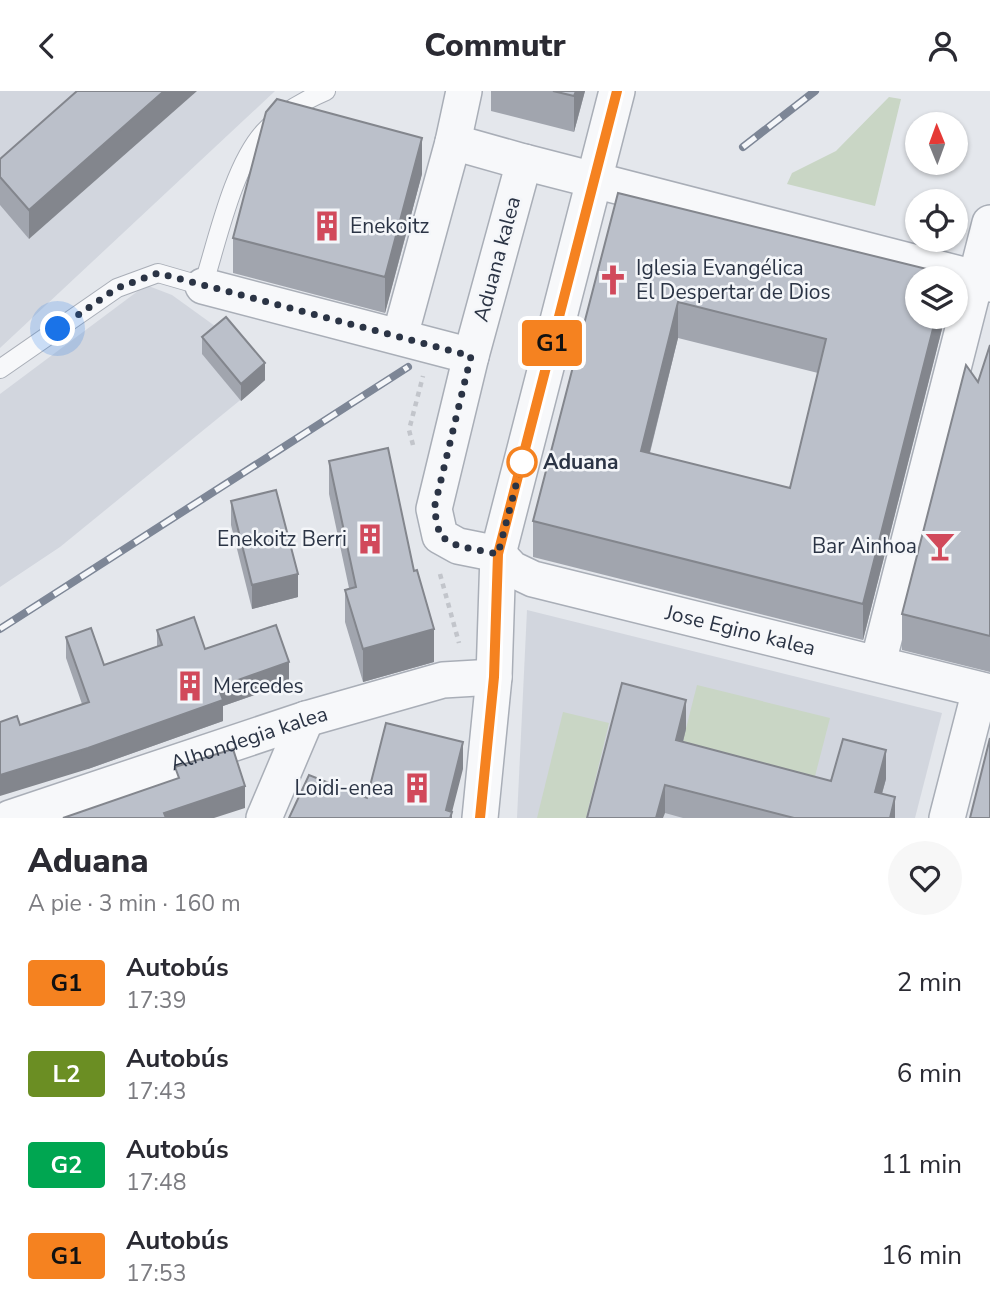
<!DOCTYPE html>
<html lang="es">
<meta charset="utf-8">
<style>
:root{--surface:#fff;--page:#f7f7f7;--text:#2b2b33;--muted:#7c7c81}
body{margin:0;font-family:"Nunito Sans",sans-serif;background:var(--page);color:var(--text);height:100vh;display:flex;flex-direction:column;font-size:26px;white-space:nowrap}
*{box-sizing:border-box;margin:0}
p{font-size:23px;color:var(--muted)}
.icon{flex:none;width:38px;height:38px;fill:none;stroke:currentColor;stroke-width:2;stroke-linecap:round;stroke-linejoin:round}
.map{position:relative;height:727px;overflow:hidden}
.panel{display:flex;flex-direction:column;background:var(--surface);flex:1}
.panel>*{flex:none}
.badge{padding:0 14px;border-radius:5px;font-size:24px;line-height:46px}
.needle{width:46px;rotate:359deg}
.buttons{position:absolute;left:905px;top:21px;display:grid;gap:14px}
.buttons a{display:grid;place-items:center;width:63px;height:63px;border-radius:50%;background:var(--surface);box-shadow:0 2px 5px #0004;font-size:35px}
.you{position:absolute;width:35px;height:35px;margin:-18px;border:5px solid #fff;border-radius:50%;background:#1a73e8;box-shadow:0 0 0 10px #1a73e833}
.map>.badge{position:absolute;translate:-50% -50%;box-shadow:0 0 0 4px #fff}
.round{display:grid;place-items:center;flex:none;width:74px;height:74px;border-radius:37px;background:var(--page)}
.headline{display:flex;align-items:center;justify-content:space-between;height:119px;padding:0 28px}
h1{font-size:33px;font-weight:800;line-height:52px}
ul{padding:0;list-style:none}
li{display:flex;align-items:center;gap:21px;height:91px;padding:0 28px}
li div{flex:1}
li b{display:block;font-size:26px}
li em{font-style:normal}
li .badge{min-width:77px;font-weight:700;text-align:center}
header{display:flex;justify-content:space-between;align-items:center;height:91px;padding:0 28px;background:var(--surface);font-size:32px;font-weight:800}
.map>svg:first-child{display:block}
.built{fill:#d2d6de}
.green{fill:#c9d6c5}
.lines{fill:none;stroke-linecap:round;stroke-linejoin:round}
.lane-casing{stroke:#a9aeb7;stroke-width:20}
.street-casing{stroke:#a9aeb7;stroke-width:38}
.path{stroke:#c2c5cb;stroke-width:4.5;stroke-dasharray:5 5;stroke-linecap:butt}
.lane{stroke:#f7f8fa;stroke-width:18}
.street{stroke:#f7f8fa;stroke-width:35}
.rail-casing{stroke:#7d8696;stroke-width:8}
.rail{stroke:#f4f6f9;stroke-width:5;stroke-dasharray:16;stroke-linecap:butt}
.wall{fill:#a1a5ae;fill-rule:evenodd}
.shaded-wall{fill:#83868d}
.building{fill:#bbc0ca;stroke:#83868d;stroke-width:2;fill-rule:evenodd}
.line-casing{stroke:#fff;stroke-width:16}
.line{stroke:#f58220;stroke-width:10}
.walk{stroke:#2b3445;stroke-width:7;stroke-dasharray:0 12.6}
.stop-dot{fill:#fff;stroke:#f58220;stroke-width:3.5}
.labels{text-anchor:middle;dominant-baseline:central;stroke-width:5;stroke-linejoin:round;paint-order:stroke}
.poi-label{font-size:21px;fill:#2b3445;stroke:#f4f6f9;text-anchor:start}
.street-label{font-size:21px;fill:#2b3445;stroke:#f4f6f9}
.stop-label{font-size:21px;font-weight:bold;fill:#2b3445;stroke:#f4f6f9;text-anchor:start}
</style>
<header><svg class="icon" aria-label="back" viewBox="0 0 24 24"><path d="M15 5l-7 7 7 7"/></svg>Commutr<svg class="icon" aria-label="person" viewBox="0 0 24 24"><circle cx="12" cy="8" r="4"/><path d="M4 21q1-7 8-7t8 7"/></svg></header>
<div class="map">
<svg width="990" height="727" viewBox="0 0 990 727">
<rect width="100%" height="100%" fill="#e4e7ec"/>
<g class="built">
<path d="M 0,0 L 275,0 L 0,257 Z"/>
<path d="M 146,194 L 172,204 L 226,243 L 265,289 L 60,456 L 0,496 L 0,303 Z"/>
<path d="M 527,519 L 942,622 L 915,727 L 517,727 Z"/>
</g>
<g class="green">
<path d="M 889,6 L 901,8 L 875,115 L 787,93 L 792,82 L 836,60 Z"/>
<path d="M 697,594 L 830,627 L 813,693 L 680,661 Z"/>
<path d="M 563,621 L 609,632 L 586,727 L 537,727 Z"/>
</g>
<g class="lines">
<g class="lane-casing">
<path id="lane" d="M 0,278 L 117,197 L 158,182 L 203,195 C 217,151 233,75 264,41 C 281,22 303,10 326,0"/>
</g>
<g class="street-casing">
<g id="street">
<path d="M 453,51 L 524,71 L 975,187 L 990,193"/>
<path id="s1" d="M 524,71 L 471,265 L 434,418 L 440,445 L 458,455 L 498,463 L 512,478 L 533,488 L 990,601"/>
<path d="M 203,195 L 471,265"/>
<path d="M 400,245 L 453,51 L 464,0"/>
<path d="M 878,572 L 990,132"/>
<path id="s2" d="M 10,727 L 306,628 L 443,589 L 494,586"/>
<path d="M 264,727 L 306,628"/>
<path d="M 480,727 L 494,586 L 498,463 L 617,0"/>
<path d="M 947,727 L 980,599"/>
</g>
</g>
<g class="path">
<path d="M 413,354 L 409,339 L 423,285"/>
<path d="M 440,483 L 459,552"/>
</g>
<use href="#lane" class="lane"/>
<use href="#street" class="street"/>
<g class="rail-casing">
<g id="rail">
<path d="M 743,56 L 815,0"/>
<path d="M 0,538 L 408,276"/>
</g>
</g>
<use href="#rail" class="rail"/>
</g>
<g class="wall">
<path d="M 77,0 L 29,148 L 0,114 L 0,68 Z"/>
<path d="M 491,0 L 585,0 L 574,41 L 491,20 Z"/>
<path d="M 422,83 L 385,222 L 233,182 L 233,147 Z"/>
<path d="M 618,102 L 947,187 L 917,226 L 945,226 L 863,549 L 533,466 L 533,430 ZM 678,247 L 818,282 L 790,397 L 650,362 Z"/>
<path d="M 202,246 L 265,289 L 241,310 L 202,263 Z"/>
<path d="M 990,254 L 990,581 L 902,559 L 902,523 Z"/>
<path d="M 329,370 L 414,480 L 434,571 L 363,591 L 345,531 L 345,499 L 349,497 L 329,403 Z"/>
<path d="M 231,410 L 298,506 L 252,518 L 231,434 Z"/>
<path d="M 157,539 L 289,592 L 223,615 L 223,630 L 88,678 L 20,634 L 82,613 L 66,567 L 66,546 L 104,574 L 157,556 Z"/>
<path d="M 686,638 L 683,651 L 831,690 L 886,688 L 882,703 L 895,727 L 683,727 L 665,722 L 587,727 Z"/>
</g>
<g class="shaded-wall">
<path d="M 164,0 L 197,0 L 29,148 L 29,119 Z"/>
<path d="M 576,0 L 585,0 L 574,41 L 574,5 Z"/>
<path d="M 422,47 L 422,83 L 385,222 L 385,186 Z"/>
<path d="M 678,211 L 678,247 L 641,396 L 641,360 Z"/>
<path d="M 936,226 L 945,226 L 863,549 L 863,513 Z"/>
<path d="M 265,272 L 265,289 L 241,310 L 241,293 Z"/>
<path d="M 298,483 L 298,506 L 252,518 L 252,494 Z"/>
<path d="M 434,538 L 434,571 L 363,591 L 363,558 Z"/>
<path d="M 289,571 L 289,592 L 223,615 L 223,630 L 88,678 L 0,705 L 0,684 L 218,596 Z"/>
<path d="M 686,609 L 686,638 L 676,678 L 676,649 Z"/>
<path d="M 463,651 L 463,678 L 452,721 L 452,727 L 446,727 L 446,719 Z"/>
<path d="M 886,659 L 886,688 L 875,727 L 875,701 Z"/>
<path d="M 665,694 L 665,722 L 663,727 L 656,727 Z"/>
<path d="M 245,695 L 245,717 L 214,727 L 164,727 L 164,722 Z"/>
<path d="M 895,706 L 895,727 L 890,727 Z"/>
</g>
<g class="building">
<path d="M 77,0 L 164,0 L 29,119 L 0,86 L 0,68 Z"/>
<path d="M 553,0 L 576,0 L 574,5 Z"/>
<path d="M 277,8 L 422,47 L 385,186 L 233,147 L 266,21 Z"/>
<path d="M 618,102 L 947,183 L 946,187 L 917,187 L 917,226 L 936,226 L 863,513 L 533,430 ZM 678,211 L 826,248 L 790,397 L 641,360 Z"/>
<path d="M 226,226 L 265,272 L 241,293 L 202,246 Z"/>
<path d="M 990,254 L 990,545 L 902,523 L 966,274 L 978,291 Z"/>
<path d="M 388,357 L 414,480 L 417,479 L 434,538 L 363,558 L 345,499 L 356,496 L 329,370 Z"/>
<path d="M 276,399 L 298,483 L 252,494 L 231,410 Z"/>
<path d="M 194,526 L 205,558 L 276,534 L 289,571 L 218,596 L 223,609 L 88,657 L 0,684 L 0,631 L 17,625 L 20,634 L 89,611 L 66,546 L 91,537 L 104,574 L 162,554 L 157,539 Z"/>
<path d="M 622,592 L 686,609 L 676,649 L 831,690 L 843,648 L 886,659 L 875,701 L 895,706 L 890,727 L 794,727 L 665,694 L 656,727 L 587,727 Z"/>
<path d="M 386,632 L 463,651 L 446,719 L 452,721 L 450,727 L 289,727 L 309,684 L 367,707 Z"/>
<path d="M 990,647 L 990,727 L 970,727 Z"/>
<path d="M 233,658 L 245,695 L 164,722 L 166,727 L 63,727 L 179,687 L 175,676 Z"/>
</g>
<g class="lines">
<g class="line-casing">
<path id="line" d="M 480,727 L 494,586 L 498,463 L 617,0"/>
</g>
<use href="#line" class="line"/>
<path class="walk" d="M 58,238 L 117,197 L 158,182 L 471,265 L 434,418 L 440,445 L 458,455 L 498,463 L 522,371"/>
</g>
<defs>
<g id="building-bare" transform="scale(2.415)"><path d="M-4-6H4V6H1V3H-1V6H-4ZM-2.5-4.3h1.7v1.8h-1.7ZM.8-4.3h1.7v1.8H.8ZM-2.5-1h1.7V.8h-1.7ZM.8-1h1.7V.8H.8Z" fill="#d1495b" stroke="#f4f6f9" stroke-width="2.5" paint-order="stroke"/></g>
<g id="church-bare" transform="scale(2.415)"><path d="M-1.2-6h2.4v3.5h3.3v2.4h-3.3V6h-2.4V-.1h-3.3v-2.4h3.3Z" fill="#d1495b" stroke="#f4f6f9" stroke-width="2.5" paint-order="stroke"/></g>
<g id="bar-bare" transform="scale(2.415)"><path d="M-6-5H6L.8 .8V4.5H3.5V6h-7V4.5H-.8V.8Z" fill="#d1495b" stroke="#f4f6f9" stroke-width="2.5" paint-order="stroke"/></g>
</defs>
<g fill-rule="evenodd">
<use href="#building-bare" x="327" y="135"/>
<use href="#church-bare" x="613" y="189"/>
<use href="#building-bare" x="370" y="448"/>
<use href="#bar-bare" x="940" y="455"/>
<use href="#building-bare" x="190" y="595"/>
<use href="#building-bare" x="417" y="697"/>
</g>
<circle class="stop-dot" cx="522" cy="371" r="14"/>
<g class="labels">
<g class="poi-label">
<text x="350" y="135">Enekoitz</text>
<text x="636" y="177">Iglesia Evangélica<tspan x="636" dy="24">El Despertar de Dios</tspan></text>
<text x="347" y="448" text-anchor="end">Enekoitz Berri</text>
<text x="917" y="455" text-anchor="end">Bar Ainhoa</text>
<text x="213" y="595">Mercedes</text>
<text x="394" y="697" text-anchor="end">Loidi-enea</text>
</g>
<g class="street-label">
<text transform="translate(497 168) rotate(-75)">Aduana kalea</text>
<text stroke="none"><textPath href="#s1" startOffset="705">Jose Egino kalea</textPath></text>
<text stroke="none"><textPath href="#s2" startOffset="252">Alhondegia kalea</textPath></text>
</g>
<g class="stop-label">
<text x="543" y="371">Aduana</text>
</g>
</g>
</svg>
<div class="buttons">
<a><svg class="needle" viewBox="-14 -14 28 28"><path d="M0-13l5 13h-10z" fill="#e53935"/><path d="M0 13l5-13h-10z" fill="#7c7c81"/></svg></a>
<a><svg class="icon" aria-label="locate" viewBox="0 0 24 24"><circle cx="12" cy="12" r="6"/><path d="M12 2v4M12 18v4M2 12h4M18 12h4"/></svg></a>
<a><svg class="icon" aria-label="layers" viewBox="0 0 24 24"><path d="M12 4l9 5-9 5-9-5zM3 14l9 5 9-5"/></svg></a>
</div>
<div class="you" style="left:58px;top:238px"></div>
<b class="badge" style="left:552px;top:252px;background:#f58220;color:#111">G1</b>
</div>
<section class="panel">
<div class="headline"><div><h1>Aduana</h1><p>A pie · 3 min · 160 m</p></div><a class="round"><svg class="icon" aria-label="heart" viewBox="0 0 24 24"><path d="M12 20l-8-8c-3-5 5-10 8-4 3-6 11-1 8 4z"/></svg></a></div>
<ul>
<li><span class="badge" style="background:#f58220;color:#111">G1</span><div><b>Autobús</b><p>17:39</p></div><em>2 min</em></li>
<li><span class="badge" style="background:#6b8e23;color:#fff">L2</span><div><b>Autobús</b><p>17:43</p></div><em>6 min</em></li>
<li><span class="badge" style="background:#00a651;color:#fff">G2</span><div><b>Autobús</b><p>17:48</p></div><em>11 min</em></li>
<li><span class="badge" style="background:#f58220;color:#111">G1</span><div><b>Autobús</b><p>17:53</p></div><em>16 min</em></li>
</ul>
</section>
